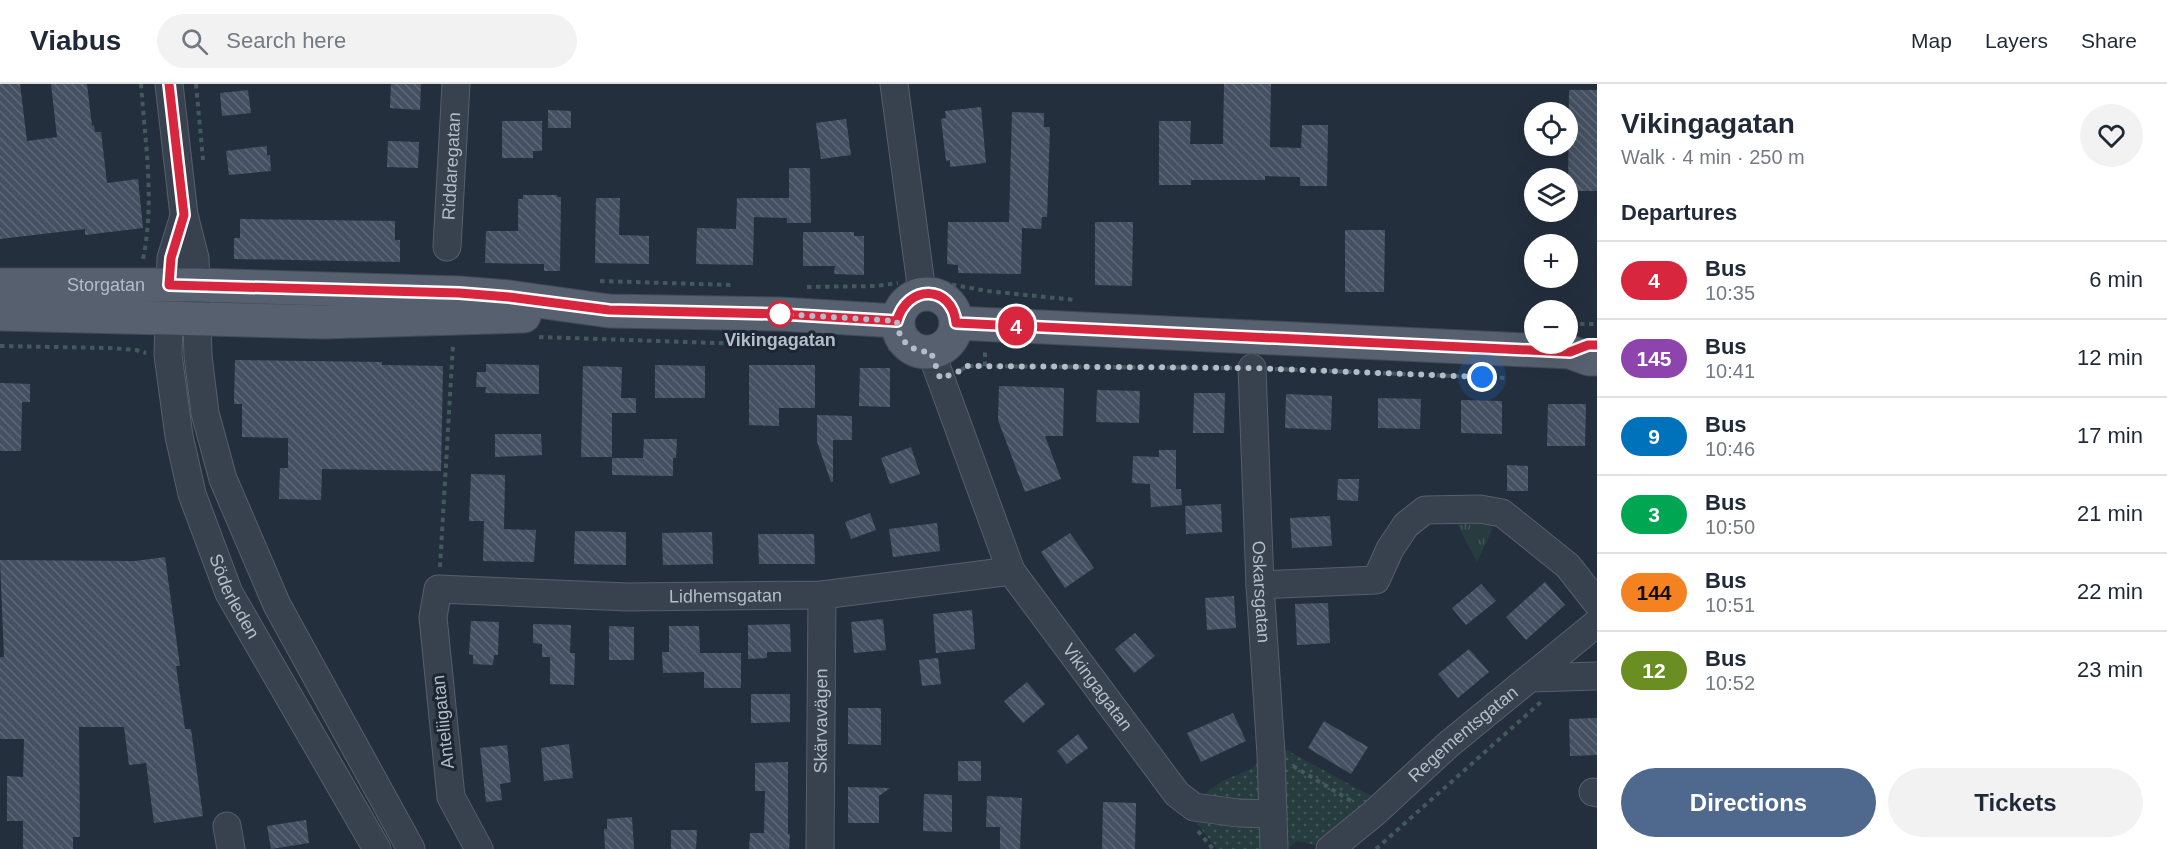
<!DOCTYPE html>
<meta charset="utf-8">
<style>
:root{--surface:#fff;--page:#f2f2f3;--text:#1f2937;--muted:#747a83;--line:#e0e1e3;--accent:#4f688e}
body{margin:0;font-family:Arial,sans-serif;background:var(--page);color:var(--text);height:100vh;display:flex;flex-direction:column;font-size:22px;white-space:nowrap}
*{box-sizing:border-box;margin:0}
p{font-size:20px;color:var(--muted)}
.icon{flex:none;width:33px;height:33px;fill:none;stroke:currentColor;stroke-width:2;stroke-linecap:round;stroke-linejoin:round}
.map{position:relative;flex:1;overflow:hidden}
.drawer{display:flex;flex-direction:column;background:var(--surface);width:570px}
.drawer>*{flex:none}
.badge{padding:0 12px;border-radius:20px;font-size:21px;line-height:39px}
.fabs{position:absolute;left:1524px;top:18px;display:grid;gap:12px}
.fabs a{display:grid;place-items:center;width:54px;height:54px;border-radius:50%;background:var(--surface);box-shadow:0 6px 24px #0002;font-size:30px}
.you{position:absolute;width:30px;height:30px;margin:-15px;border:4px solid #fff;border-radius:50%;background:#1a73e8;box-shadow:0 0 0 9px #1a73e833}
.map>.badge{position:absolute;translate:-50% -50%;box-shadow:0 0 0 3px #fff}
h2{padding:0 24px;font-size:22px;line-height:54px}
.round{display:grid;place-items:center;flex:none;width:63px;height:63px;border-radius:32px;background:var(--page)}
.overview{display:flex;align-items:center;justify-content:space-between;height:102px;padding:0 24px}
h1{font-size:28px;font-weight:800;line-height:45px}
.action{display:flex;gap:12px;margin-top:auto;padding:12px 24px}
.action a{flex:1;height:69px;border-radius:36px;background:var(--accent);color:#fff;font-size:24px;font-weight:800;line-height:69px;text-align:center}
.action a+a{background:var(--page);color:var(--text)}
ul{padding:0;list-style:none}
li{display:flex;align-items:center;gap:18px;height:78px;padding:0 24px;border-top:2px solid var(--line)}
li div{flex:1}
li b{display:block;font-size:22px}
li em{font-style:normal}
li .badge{min-width:66px;font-weight:700;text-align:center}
header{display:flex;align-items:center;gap:36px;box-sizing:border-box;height:84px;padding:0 30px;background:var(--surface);border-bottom:2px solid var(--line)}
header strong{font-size:28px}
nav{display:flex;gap:33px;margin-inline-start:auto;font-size:21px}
.search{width:420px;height:54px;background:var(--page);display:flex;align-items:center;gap:15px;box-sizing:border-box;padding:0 21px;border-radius:33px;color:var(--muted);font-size:22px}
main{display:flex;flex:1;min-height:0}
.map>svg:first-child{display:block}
.grass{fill:url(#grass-dots)}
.park{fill:url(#park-tufts)}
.building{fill:url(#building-back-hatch)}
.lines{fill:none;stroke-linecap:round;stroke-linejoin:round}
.minor-casing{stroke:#565f6c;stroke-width:29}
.major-casing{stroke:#414a57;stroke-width:35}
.path{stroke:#44595c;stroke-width:4;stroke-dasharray:4.5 4.5;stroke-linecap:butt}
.minor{stroke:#38414e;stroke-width:27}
.major{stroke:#56606e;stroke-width:33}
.line-casing{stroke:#fff;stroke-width:14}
.line{stroke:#d7263d;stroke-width:9}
.walk{stroke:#b4bcc9;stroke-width:6;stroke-dasharray:0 10.8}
.stop-dot{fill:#fff;stroke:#d7263d;stroke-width:3}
.labels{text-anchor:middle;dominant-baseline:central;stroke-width:6;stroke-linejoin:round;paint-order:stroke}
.street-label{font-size:18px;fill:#b4bcc9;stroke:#1d2633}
.stop-label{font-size:18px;font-weight:bold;fill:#b4bcc9;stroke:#1d2633}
</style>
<header>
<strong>Viabus</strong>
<div class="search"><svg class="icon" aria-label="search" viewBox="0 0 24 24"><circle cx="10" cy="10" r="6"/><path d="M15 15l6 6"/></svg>Search here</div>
<nav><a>Map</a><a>Layers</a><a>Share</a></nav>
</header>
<main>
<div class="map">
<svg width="1597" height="765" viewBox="0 0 1597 765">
<defs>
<pattern id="grass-dots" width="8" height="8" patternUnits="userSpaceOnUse" patternTransform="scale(1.5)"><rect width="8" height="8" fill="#263c3f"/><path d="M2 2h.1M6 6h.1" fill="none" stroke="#435659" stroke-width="1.8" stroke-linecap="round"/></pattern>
<pattern id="park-tufts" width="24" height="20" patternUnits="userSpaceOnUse" patternTransform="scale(1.5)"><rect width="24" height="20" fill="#263c3f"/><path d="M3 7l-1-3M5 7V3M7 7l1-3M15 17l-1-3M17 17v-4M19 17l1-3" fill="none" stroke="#435659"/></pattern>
<pattern id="building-back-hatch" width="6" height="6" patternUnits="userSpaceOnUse" patternTransform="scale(1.5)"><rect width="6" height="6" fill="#455162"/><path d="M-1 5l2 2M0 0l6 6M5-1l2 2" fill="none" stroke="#5d6877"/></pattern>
</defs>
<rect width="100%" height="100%" fill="#242f3e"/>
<path class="grass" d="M 1274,659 L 1371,712 L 1320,762 L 1297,757 L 1287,765 L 1217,765 L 1192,733 L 1199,714 L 1222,697 L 1253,684 Z"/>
<path class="park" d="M 1455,436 L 1486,438 L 1493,444 L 1477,478 Z"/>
<g class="building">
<path d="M 0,0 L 20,0 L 27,57 L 57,53 L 51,0 L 87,0 L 92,42 L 94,41 L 95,48 L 101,48 L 107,99 L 138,95 L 143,144 L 85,151 L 85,145 L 0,155 Z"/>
<path d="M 391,0 L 421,0 L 420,26 L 390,24 Z"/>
<path d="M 1224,0 L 1271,0 L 1270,63 L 1301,64 L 1302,41 L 1328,41 L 1327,102 L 1300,102 L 1300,93 L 1265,92 L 1265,96 L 1191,96 L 1191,101 L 1159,101 L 1159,37 L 1191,37 L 1190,60 L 1223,60 Z"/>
<path d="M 248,6 L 251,29 L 222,32 L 220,9 Z"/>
<path d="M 1569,6 L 1597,6 L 1597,107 L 1568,107 Z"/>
<path d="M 981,23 L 986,79 L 950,83 L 950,76 L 946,77 L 941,35 L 946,34 L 945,27 Z"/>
<path d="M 548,26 L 571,27 L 571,44 L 548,44 Z"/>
<path d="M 1012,28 L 1044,29 L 1044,43 L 1050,43 L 1047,133 L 1042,133 L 1041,145 L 1022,144 L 1021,190 L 958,189 L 958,181 L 947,180 L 948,138 L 1009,138 Z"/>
<path d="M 846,35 L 851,71 L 821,75 L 816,39 Z"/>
<path d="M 502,37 L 542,37 L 542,67 L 533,67 L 533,74 L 502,74 Z"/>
<path d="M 388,57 L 419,58 L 418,84 L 387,83 Z"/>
<path d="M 267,62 L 267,72 L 270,71 L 271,87 L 229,91 L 226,67 Z"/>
<path d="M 789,84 L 810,84 L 811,139 L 787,139 L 787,134 L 754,133 L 753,181 L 696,180 L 697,144 L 736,145 L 737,114 L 789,114 Z"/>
<path d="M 523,111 L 557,111 L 557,113 L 561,113 L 560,187 L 544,187 L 544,180 L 485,179 L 486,147 L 518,147 L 518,115 L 523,115 Z"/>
<path d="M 596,114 L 620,114 L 619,151 L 649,152 L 649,180 L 595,179 Z"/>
<path d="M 240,135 L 395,137 L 395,156 L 400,156 L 400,178 L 234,175 L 234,154 L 240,154 Z"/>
<path d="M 1095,138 L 1133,138 L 1132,202 L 1095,201 Z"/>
<path d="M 1345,146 L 1385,146 L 1384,208 L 1345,208 Z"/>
<path d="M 803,148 L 854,148 L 854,152 L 864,152 L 864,191 L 834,190 L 835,182 L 803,182 Z"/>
<path d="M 235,276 L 382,278 L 382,281 L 443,282 L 441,387 L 322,385 L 321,416 L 279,415 L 280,384 L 288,384 L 288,354 L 242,353 L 242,320 L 234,320 Z"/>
<path d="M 486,280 L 539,281 L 539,310 L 485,309 L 486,303 L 476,303 L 477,288 L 486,288 Z"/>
<path d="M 655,281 L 705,282 L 705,314 L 655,314 Z"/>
<path d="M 749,281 L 815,281 L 815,324 L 779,324 L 779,342 L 749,341 Z"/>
<path d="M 583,282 L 622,283 L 621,314 L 636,314 L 636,329 L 612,329 L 612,373 L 581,373 Z"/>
<path d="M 860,284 L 890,284 L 890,323 L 859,322 Z"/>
<path d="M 0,299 L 30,300 L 30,318 L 22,318 L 21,367 L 0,367 Z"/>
<path d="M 999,302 L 1064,304 L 1063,352 L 1045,352 L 1061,395 L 1025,408 L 998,336 Z"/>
<path d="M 1097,306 L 1140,307 L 1139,339 L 1096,338 Z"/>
<path d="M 1194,309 L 1225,309 L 1224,349 L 1193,349 Z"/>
<path d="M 1286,310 L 1332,312 L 1331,346 L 1285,344 Z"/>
<path d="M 1378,314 L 1421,315 L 1420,345 L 1378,344 Z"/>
<path d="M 1461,316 L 1502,317 L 1502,350 L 1461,349 Z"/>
<path d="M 1548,320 L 1586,320 L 1585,362 L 1547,362 Z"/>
<path d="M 817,331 L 852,332 L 852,356 L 833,356 L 833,398 L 831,398 L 817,358 Z"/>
<path d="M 495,350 L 541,350 L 542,371 L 495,373 Z"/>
<path d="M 644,355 L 677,355 L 676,374 L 673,374 L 673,392 L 612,391 L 612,374 L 643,374 Z"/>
<path d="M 911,363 L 920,390 L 890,400 L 881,374 Z"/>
<path d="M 1159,366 L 1176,366 L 1176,405 L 1181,405 L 1182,421 L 1151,423 L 1150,400 L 1132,399 L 1133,372 L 1159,373 Z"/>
<path d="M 1507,381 L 1528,382 L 1528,407 L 1507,407 Z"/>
<path d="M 471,390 L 505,391 L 504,445 L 536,446 L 534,478 L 483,477 L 484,437 L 469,437 Z"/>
<path d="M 1338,395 L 1359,395 L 1358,417 L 1337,416 Z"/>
<path d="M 1221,420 L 1222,448 L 1186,450 L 1185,422 Z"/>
<path d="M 870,429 L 876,446 L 851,455 L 845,438 Z"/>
<path d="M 1330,432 L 1332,462 L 1292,464 L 1290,434 Z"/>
<path d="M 937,439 L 940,467 L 893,473 L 889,445 Z"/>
<path d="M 575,447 L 626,448 L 626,481 L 574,480 Z"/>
<path d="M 712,448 L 713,480 L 663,481 L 662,449 Z"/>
<path d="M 1070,449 L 1094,484 L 1065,504 L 1041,468 Z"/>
<path d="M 758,450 L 814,450 L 815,480 L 759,480 Z"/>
<path d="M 165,473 L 180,582 L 176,582 L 185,645 L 191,645 L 203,732 L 154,739 L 146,679 L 129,681 L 124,643 L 79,643 L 80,753 L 73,753 L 73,765 L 23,765 L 23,737 L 7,737 L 7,692 L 23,693 L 24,655 L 0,655 L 0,573 L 4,573 L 0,476 L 135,477 Z"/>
<path d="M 1545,498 L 1565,521 L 1526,556 L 1506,533 Z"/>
<path d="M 1481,500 L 1496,517 L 1466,541 L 1452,524 Z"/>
<path d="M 1234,512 L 1236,544 L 1207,546 L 1205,514 Z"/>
<path d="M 1328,519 L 1330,559 L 1297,561 L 1295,520 Z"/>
<path d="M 972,526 L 975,565 L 936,569 L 933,530 Z"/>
<path d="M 883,535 L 886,566 L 854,569 L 851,538 Z"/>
<path d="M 471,537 L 499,538 L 498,571 L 494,571 L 493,581 L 473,580 L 473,571 L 469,570 Z"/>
<path d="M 533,540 L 571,541 L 570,569 L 575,569 L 574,601 L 550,600 L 550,573 L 542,573 L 542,560 L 533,559 Z"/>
<path d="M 790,540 L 791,568 L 767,568 L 767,574 L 748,575 L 748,541 Z"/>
<path d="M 609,542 L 634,543 L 634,576 L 609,576 Z"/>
<path d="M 669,542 L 699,542 L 700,569 L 741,569 L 741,604 L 704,604 L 704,588 L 663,589 L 662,568 L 669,568 Z"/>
<path d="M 1135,549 L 1155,572 L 1134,589 L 1115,565 Z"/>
<path d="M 1469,565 L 1489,588 L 1458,614 L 1438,590 Z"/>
<path d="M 938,574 L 941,600 L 922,602 L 919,576 Z"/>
<path d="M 1027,598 L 1045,620 L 1023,639 L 1004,617 Z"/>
<path d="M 751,610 L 790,610 L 790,638 L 751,639 Z"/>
<path d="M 848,624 L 881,624 L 881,661 L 848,660 Z"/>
<path d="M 1233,629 L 1246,657 L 1201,678 L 1187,649 Z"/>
<path d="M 1597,634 L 1597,671 L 1570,672 L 1569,635 Z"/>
<path d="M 1324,637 L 1368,663 L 1351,690 L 1308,664 Z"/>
<path d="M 1078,650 L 1088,664 L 1067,680 L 1057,667 Z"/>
<path d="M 569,660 L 573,694 L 544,697 L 541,664 Z"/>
<path d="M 507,661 L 511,698 L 500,700 L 502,716 L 486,718 L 480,664 Z"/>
<rect x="958" y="677" width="23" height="20"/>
<path d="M 788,678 L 788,750 L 790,750 L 789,765 L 749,765 L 750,749 L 764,749 L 765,707 L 755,707 L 755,679 Z"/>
<path d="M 848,703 L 890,704 L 879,712 L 879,739 L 848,739 Z"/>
<path d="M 924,710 L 952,711 L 952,748 L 923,747 Z"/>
<path d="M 987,712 L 1022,714 L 1020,765 L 1000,765 L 1000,743 L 986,743 Z"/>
<path d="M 1103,718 L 1136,719 L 1135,765 L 1102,765 Z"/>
<path d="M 632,733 L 634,765 L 605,765 L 604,745 L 607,745 L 607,735 Z"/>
<path d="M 306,736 L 309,759 L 271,765 L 267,742 Z"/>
<path d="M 671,746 L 697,746 L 696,765 L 671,765 Z"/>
</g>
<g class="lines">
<g class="minor-casing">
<g id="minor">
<path d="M 169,0 L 184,131 L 195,174 L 198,272 L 205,329 L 223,395 L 277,521 L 411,765"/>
<path d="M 894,0 L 920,193 L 920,210"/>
<path id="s1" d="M 184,132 L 171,174 L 168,271 L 179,352 L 192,410 L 229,509 L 377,765"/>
<path id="s2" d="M 447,163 L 456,0"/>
<path id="s3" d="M 931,268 L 1011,487 L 1177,710 L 1194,723 L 1238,729 L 1273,730"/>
<path id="s4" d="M 1252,284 L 1260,501 L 1271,670 L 1274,765"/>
<path d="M 1260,501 L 1376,496 L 1390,465 L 1406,441 L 1425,426 L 1480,425 L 1502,429 L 1568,482 L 1597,519"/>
<path d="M 1531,594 L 1597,592"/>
<path d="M 1593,708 L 1597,709"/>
<path d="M 227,742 L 231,765"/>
<path id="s5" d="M 479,765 L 451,713 L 433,533 L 438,505 L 628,513 L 822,511 L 1011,487"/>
<path id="s6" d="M 820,765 L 822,511"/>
<path id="s7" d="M 1330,765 L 1373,730 L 1449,660 L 1597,539"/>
</g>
</g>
<g class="major-casing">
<g id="major">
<path id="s8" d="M 0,201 L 196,201 L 459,209 L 509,213 L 609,227 L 780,230 L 897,237"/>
<circle cx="927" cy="239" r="29"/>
<path d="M 0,230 L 323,238 L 524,232"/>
<path d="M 956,239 L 1570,268 L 1589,275 L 1597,275"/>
</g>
</g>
<g class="path">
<path d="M 141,0 C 145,57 155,118 143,175"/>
<path d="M 196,0 L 203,76"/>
<path d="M 600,197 L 731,201"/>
<path d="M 943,199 L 987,207 L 1075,216"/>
<path d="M 807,203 L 876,202 L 898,199"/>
<path d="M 1571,240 L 1597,240"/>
<path d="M 539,253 L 775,261 L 783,257"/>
<path d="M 776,261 L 810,260"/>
<path d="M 0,262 L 110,264 L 136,266 L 146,269"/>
<path d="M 889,264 L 909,276"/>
<path d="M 985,282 L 985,265"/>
<path d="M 1275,285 L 1507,294"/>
<path d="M 961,286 L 968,282 L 1232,284"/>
<path d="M 440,483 L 453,260"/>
<path d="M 1293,682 L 1353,718"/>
<path d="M 1198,747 L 1213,765"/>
<path d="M 1376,765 L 1541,618"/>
</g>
<use href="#minor" class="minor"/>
<use href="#major" class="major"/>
</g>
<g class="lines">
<g class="line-casing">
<path id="line" d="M 169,0 L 184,131 L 171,174 L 169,201 L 459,209 L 509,213 L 609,226 L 780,230 L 897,237 C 907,200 952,200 956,239 L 1570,268 L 1588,261 L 1597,261"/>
</g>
<use href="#line" class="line"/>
<path class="walk" d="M 780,230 L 897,237 C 898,257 911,268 931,268 L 940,294 L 954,290 L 968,282 L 1252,284 L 1482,293"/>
</g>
<circle class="stop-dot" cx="780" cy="230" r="12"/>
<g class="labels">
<g class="street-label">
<text stroke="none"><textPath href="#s2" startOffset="81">Riddaregatan</textPath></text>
<text stroke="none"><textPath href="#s8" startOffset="106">Storgatan</textPath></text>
<text stroke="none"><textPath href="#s4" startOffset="224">Oskarsgatan</textPath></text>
<text stroke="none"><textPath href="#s1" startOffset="393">Söderleden</textPath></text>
<text stroke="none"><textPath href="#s5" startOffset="556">Lidhemsgatan</textPath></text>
<text stroke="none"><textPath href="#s3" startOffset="378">Vikingagatan</textPath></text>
<text transform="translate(443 638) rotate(-96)">Anteliigatan</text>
<text stroke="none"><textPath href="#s6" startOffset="128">Skärvavägen</textPath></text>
<text stroke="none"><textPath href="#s7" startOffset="176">Regementsgatan</textPath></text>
</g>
<g class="stop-label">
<text x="780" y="256">Vikingagatan</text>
</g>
</g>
</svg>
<div class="fabs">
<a><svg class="icon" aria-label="locate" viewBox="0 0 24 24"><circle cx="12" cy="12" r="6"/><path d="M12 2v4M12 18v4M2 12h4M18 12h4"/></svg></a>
<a><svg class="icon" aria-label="layers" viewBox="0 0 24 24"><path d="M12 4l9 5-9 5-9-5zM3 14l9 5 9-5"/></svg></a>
<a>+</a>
<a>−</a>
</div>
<div class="you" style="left:1482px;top:293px"></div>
<b class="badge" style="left:1016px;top:242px;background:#d7263d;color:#fff">4</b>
</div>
<section class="drawer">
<div class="overview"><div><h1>Vikingagatan</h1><p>Walk · 4 min · 250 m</p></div><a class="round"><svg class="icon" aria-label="heart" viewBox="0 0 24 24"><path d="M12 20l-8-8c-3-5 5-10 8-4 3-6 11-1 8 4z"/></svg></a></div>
<h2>Departures</h2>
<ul>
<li><span class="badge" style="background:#d7263d;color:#fff">4</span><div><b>Bus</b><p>10:35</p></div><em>6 min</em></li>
<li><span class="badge" style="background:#8e44ad;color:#fff">145</span><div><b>Bus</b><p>10:41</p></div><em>12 min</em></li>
<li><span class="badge" style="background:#0072bc;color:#fff">9</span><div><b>Bus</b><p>10:46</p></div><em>17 min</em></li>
<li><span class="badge" style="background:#00a651;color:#fff">3</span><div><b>Bus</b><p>10:50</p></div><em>21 min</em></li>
<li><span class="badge" style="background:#f58220;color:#111">144</span><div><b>Bus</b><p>10:51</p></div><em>22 min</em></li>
<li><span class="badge" style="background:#6b8e23;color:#fff">12</span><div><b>Bus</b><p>10:52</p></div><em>23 min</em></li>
</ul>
<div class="action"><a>Directions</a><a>Tickets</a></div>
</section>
</main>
